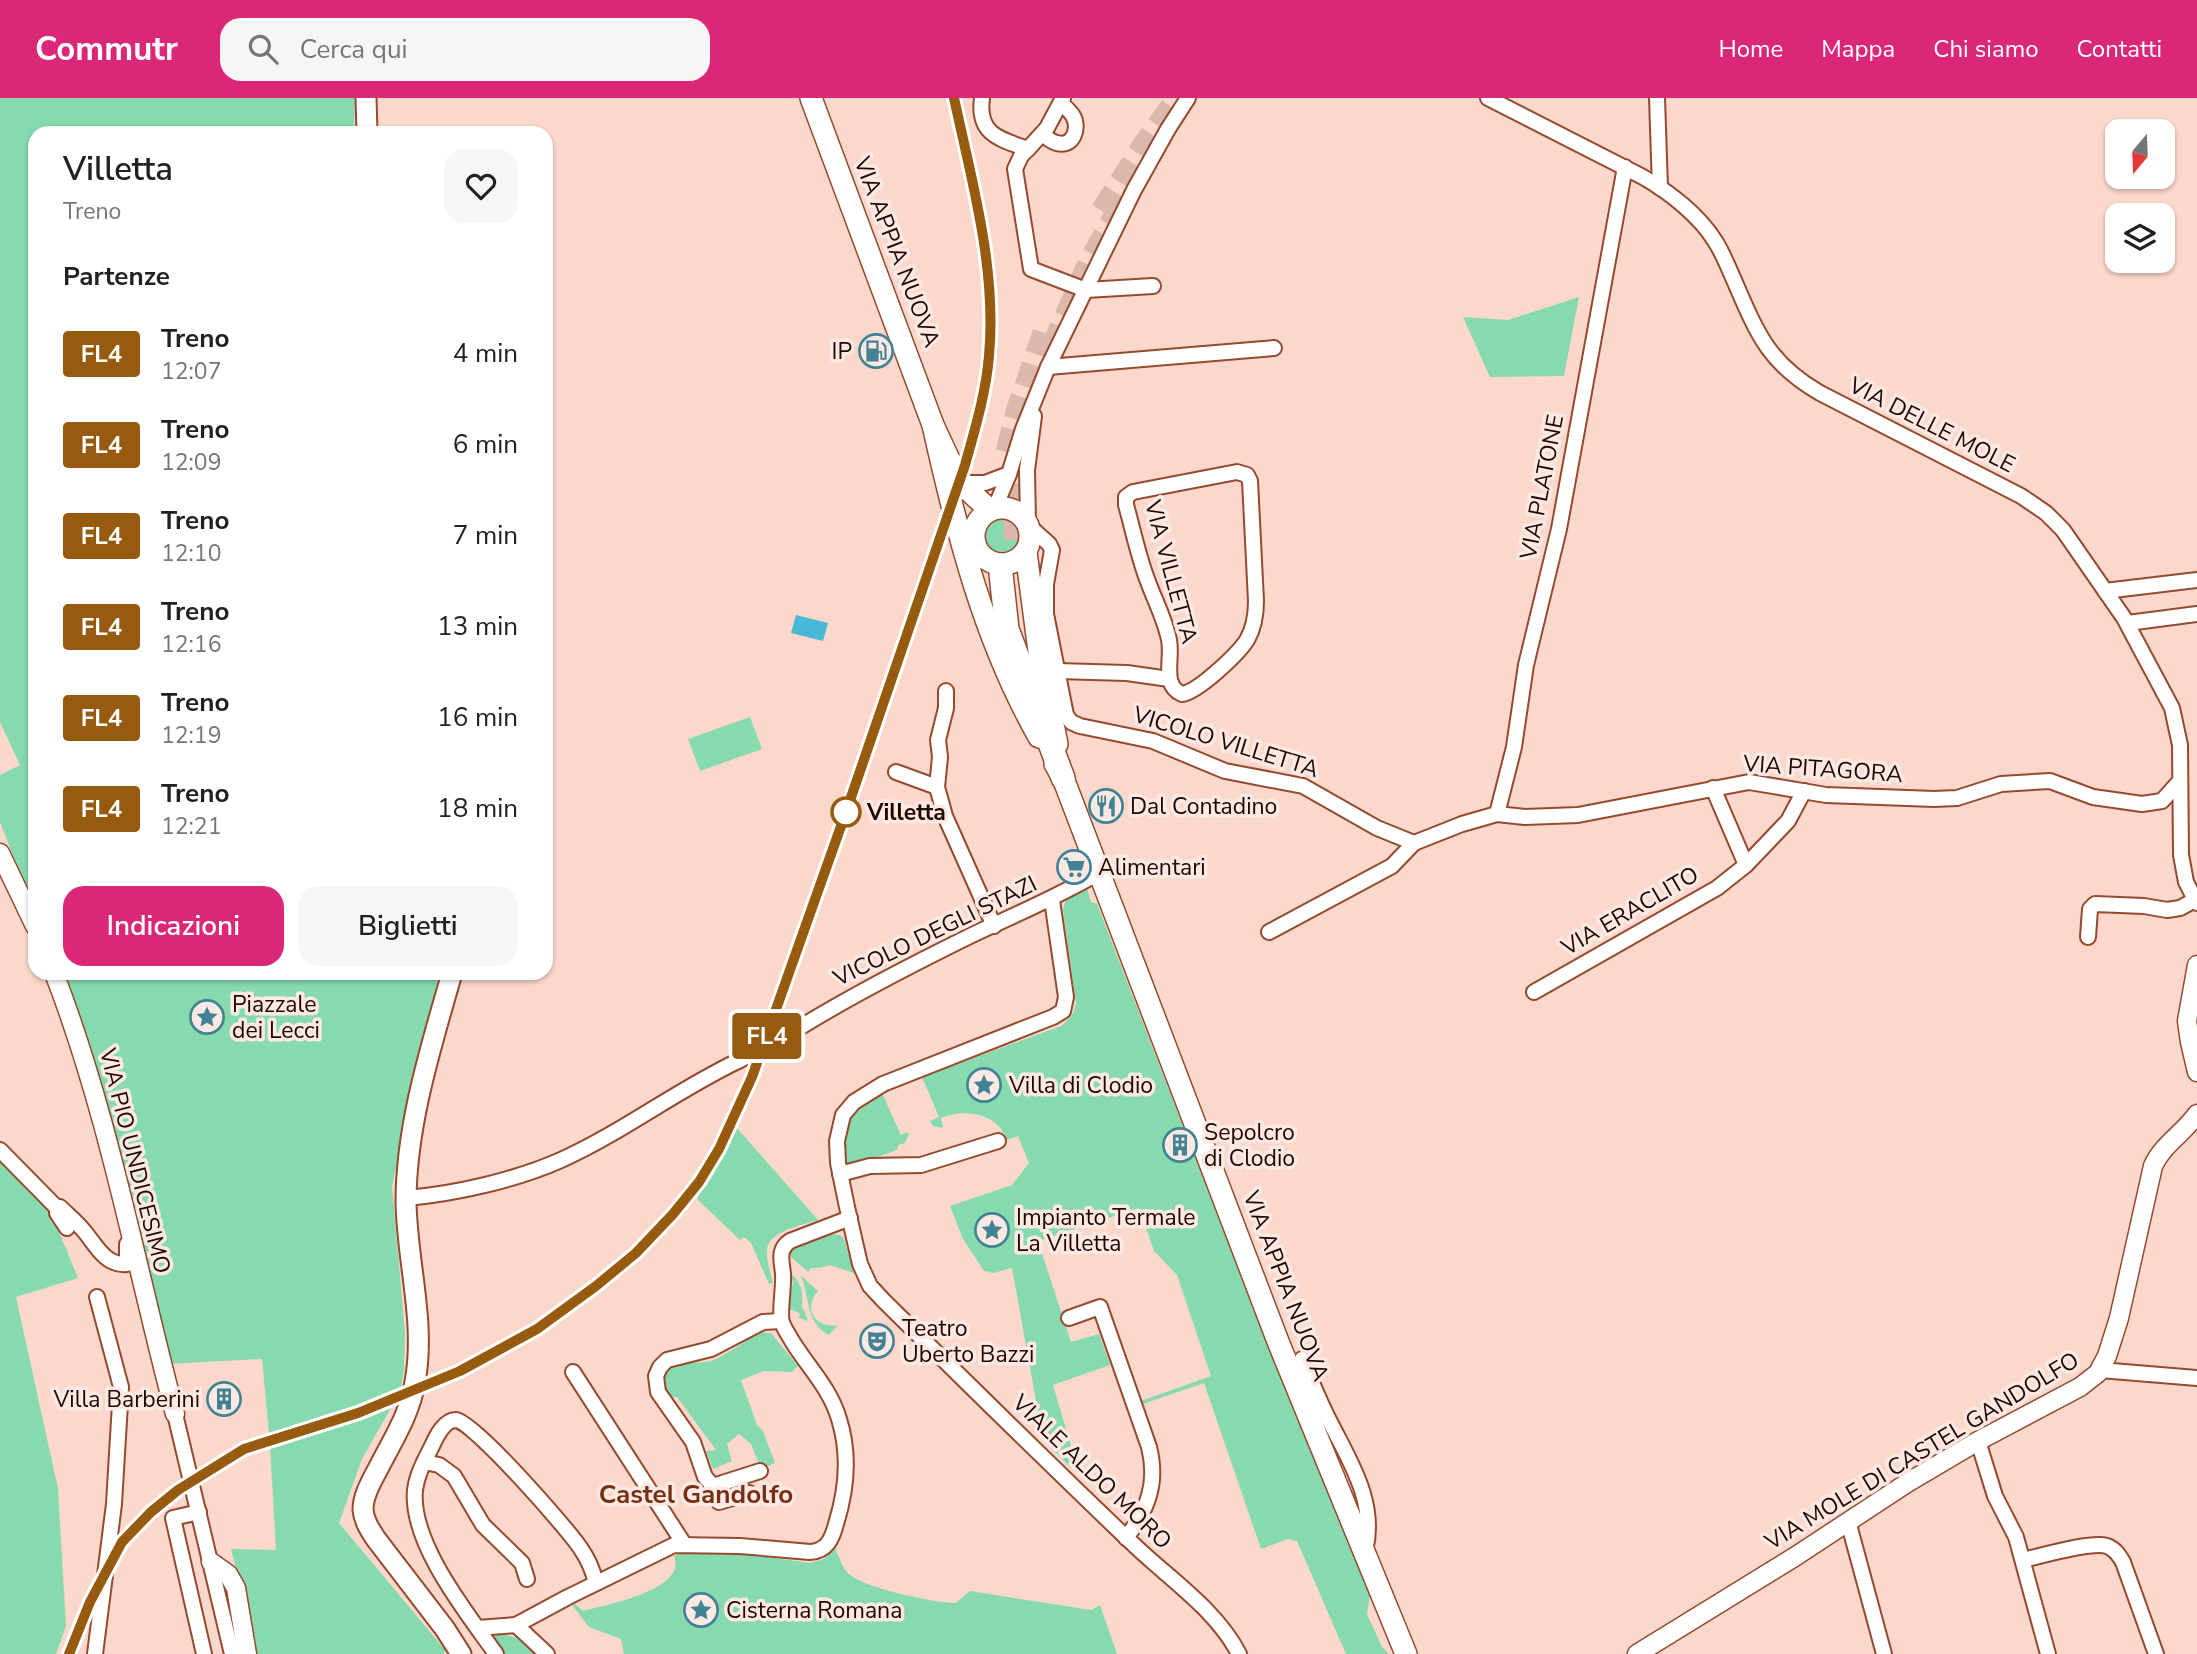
<!DOCTYPE html>
<html lang="it">
<style>
:root{--surface:#fff;--page:#f6f6f6;--text:#202124;--muted:#757577;--accent:#db2777}
body{margin:0;font-family:"Nunito Sans",sans-serif;background:var(--page);color:var(--text);height:100vh;display:flex;flex-direction:column;font-size:26px;white-space:nowrap}
*{box-sizing:border-box;margin:0}
p{font-size:23px;color:var(--muted)}
.icon{flex:none;width:38px;height:38px;fill:none;stroke:currentColor;stroke-width:2;stroke-linecap:round;stroke-linejoin:round}
.map{position:relative;flex:1;overflow:hidden}
.side{position:absolute;left:28px;top:28px;width:525px;height:854px;display:flex;flex-direction:column;background:var(--surface);border-radius:21px;box-shadow:0 2px 5px #0004}
.side>*{flex:none}
.badge{padding:0 14px;border-radius:5px;font-size:24px;line-height:46px}
.needle{width:46px;rotate:199deg}
.fabs{position:absolute;left:2105px;top:21px;display:grid;gap:14px}
.fabs a{display:grid;place-items:center;width:70px;height:70px;border-radius:14px;background:var(--surface);box-shadow:0 2px 5px #0004;font-size:35px}
.map>.badge{position:absolute;translate:-50% -50%;box-shadow:0 0 0 4px #fff}
h2{padding:0 35px;font-size:26px;line-height:63px}
.round{display:grid;place-items:center;flex:none;width:74px;height:74px;border-radius:21px;background:var(--page)}
.overview{display:flex;align-items:center;justify-content:space-between;height:119px;padding:0 35px}
h1{font-size:33px;font-weight:600;line-height:52px}
.primary-button{display:flex;gap:14px;margin-top:auto;padding:14px 35px}
.primary-button a{flex:1;height:80px;border-radius:21px;background:var(--accent);color:#fff;font-size:28px;font-weight:600;line-height:80px;text-align:center}
.primary-button a+a{background:var(--page);color:var(--text)}
ul{padding:0;list-style:none}
li{display:flex;align-items:center;gap:21px;height:91px;padding:0 35px}
li div{flex:1}
li b{display:block;font-size:26px}
li em{font-style:normal}
li .badge{min-width:77px;font-weight:700;text-align:center}
header{display:flex;align-items:center;gap:42px;box-sizing:border-box;height:98px;padding:0 35px;background:var(--accent);color:#fff}
header strong{font-size:33px}
nav{display:flex;gap:38px;margin-inline-start:auto;font-size:24px}
.search{width:490px;height:63px;background:var(--page);display:flex;align-items:center;gap:18px;box-sizing:border-box;padding:0 24px;border-radius:21px;color:var(--muted);font-size:26px}
.map>svg:first-child{display:block}
.green{fill:#86daae}
.water{fill:#48b8d8}
.lines{fill:none;stroke-linecap:round;stroke-linejoin:round}
.trunk-tunnel{stroke:#dab8ad;stroke-width:23;stroke-dasharray:23 11;stroke-linecap:butt}
.minor-casing{stroke:#954a2e;stroke-width:18}
.tertiary-casing{stroke:#954a2e;stroke-width:21}
.secondary-casing{stroke:#954a2e;stroke-width:23}
.primary-casing{stroke:#954a2e;stroke-width:24}
.trunk-casing{stroke:#954a2e;stroke-width:26}
.minor{stroke:#fff;stroke-width:14}
.tertiary{stroke:#fff;stroke-width:18}
.secondary{stroke:#fff;stroke-width:19}
.primary{stroke:#fff;stroke-width:21}
.trunk{stroke:#fff;stroke-width:23}
.rail{stroke:#8c6d64;stroke-width:3.5;stroke-dasharray:12 12;stroke-linecap:butt}
.minor-bridge-casing{stroke:#954a2e;stroke-width:18;stroke-linecap:butt}
.minor-bridge{stroke:#fff;stroke-width:14}
.line-casing{stroke:#fff;stroke-width:16}
.line{stroke:#965b0e;stroke-width:10}
.stop-dot{fill:#fff;stroke:#965b0e;stroke-width:3.5}
.labels{text-anchor:middle;dominant-baseline:central;stroke-width:7;stroke-linejoin:round;paint-order:stroke}
.street-label{font-size:23px;fill:#210500;stroke:#fce9e3}
.poi-label{font-size:23px;fill:#210500;stroke:#fce9e3;text-anchor:start}
.stop-label{font-size:23px;font-weight:bold;fill:#210500;stroke:#fce9e3;text-anchor:start}
.quarter-label{font-size:26px;font-weight:bold;fill:#772f13;stroke:#fce9e3}
</style>
<header>
<strong>Commutr</strong>
<div class="search"><svg class="icon" aria-label="search" viewBox="0 0 24 24"><circle cx="10" cy="10" r="6"/><path d="M15 15l6 6"/></svg>Cerca qui</div>
<nav><a>Home</a><a>Mappa</a><a>Chi siamo</a><a>Contatti</a></nav>
</header>
<div class="map">
<svg width="2197" height="1556" viewBox="0 0 2197 1556">
<rect width="100%" height="100%" fill="#fbd8cb"/>
<g class="green">
<path d="M 0,0 L 355,0 L 354,35 L 35,35 L 35,816 L 0,724 L 0,677 L 20,667 L 0,624 Z"/>
<path d="M 1579,199 L 1564,278 L 1490,279 L 1463,219 L 1508,222 Z"/>
<circle cx="1002" cy="438" r="18"/>
<path d="M 750,619 L 762,651 L 700,673 L 688,641 Z"/>
<path d="M 1087,790 L 1091,804 L 1097,806 L 1277,1272 L 1370,1497 L 1367,1516 L 1382,1549 L 1389,1556 L 1346,1556 L 1297,1443 L 1288,1441 L 1261,1451 L 1204,1285 L 1143,1306 L 1141,1303 L 1211,1278 L 1177,1177 L 1154,1153 L 1139,1110 L 1038,1143 L 1071,1244 L 1099,1236 L 1110,1267 L 1053,1287 L 1076,1365 L 1071,1370 L 1043,1342 L 1012,1170 L 993,1175 L 984,1173 L 963,1141 L 950,1108 L 1012,1087 L 1029,1065 L 1018,1038 L 1007,1042 C 998,1015 964,1010 941,1020 L 943,1030 L 933,1028 L 930,1023 L 939,1019 L 922,979 L 1061,928 C 1070,921 1074,916 1076,905 L 1063,812 L 1066,801 Z"/>
<path d="M 57,875 L 438,875 L 433,911 L 418,956 L 392,1089 L 405,1234 L 404,1273 L 400,1294 L 362,1361 L 339,1425 L 446,1553 L 443,1556 L 251,1556 L 240,1486 L 231,1451 L 276,1452 L 270,1347 L 262,1261 L 166,1266 L 103,992 Z"/>
<path d="M 882,995 L 901,1037 L 907,1034 L 909,1036 L 905,1045 L 898,1047 L 897,1052 L 846,1070 C 837,1034 849,1010 882,995 Z"/>
<path d="M 735,1028 L 818,1122 C 803,1127 768,1133 767,1152 C 766,1162 771,1175 773,1185 L 769,1186 L 751,1145 L 744,1139 L 740,1142 L 697,1101 Z"/>
<path d="M 0,1061 L 47,1105 L 78,1180 L 16,1199 L 58,1391 L 66,1528 L 56,1556 L 0,1556 Z"/>
<path d="M 831,1136 L 840,1137 L 844,1141 L 854,1175 L 830,1167 L 820,1170 L 811,1170 L 808,1174 L 790,1158 L 789,1153 Z"/>
<path d="M 790,1175 C 803,1185 803,1197 802,1211 L 804,1211 L 808,1223 L 799,1220 L 800,1215 L 788,1211 L 793,1184 Z"/>
<path d="M 800,1177 L 818,1193 C 802,1211 816,1231 838,1227 L 829,1237 C 804,1224 811,1198 800,1177 Z"/>
<path d="M 759,1234 L 771,1235 L 798,1268 L 792,1274 L 764,1273 L 741,1282 L 757,1327 L 763,1333 L 775,1365 L 761,1371 L 751,1346 L 739,1336 L 727,1346 L 732,1363 L 713,1371 L 706,1353 L 716,1352 L 677,1299 L 668,1300 C 664,1294 663,1286 665,1278 C 673,1258 701,1269 716,1261 C 731,1254 745,1243 759,1234 Z"/>
<path d="M 835,1450 C 839,1458 842,1469 848,1475 C 862,1490 935,1505 956,1505 L 970,1493 L 1091,1512 L 1100,1507 L 1117,1556 L 624,1556 L 621,1541 L 589,1529 L 572,1507 L 575,1506 L 583,1513 C 605,1507 688,1492 674,1458 L 679,1456 L 745,1456 L 810,1465 L 824,1461 Z"/>
<path d="M 499,1535 L 521,1541 L 537,1556 L 503,1556 L 494,1544 L 494,1539 Z"/>
</g>
<path class="water" d="M 796,517 L 828,525 L 823,543 L 791,535 Z"/>
<g class="lines">
<g class="trunk-tunnel">
<path d="M 1102,113 L 1146,44 L 1178,0"/>
<path d="M 1052,250 L 1090,163 L 1124,102"/>
<path d="M 1007,354 L 1018,311 L 1047,226"/>
<path d="M 1016,476 C 1014,429 1014,382 1025,336"/>
</g>
<g class="minor-casing">
<g id="minor">
<path d="M 982,0 C 977,36 999,41 1028,51 L 1047,30 L 1063,0"/>
<path d="M 1488,0 L 1643,79 C 1669,94 1699,117 1715,143 C 1723,155 1728,169 1734,182 C 1757,235 1768,265 1820,295 L 2021,398 L 2046,415 L 2063,432 L 2124,520 L 2172,610 L 2180,647 L 2181,757 L 2186,784 L 2197,805"/>
<path d="M 1657,0 L 1660,90"/>
<path d="M 1042,36 C 1047,39 1051,44 1057,45 C 1073,50 1080,30 1073,18 C 1070,13 1065,9 1061,5"/>
<path d="M 1028,51 L 1021,58 L 1015,71 L 1031,171 L 1086,192 L 1153,188"/>
<path d="M 1048,269 L 1274,250"/>
<path d="M 1237,374 L 1247,377 L 1250,383 L 1256,503 C 1256,516 1254,530 1247,542 C 1238,556 1198,594 1182,596 C 1161,587 1173,561 1169,542 C 1165,521 1154,501 1147,481 C 1138,457 1133,432 1126,407 L 1126,399 L 1133,394 Z"/>
<path d="M 960,385 L 985,385 L 1009,376 L 1023,331 L 1048,269 L 1134,92 L 1168,31 L 1188,0"/>
<path d="M 995,410 L 1009,376"/>
<path d="M 1028,425 L 1027,372 L 1034,318"/>
<path d="M 1030,429 L 1049,446 L 1052,452 L 1046,486 L 1046,516 L 1066,617 L 1071,624 L 1080,628 L 1153,643 L 1225,673 L 1303,688 L 1377,730 L 1414,745"/>
<path d="M 2105,493 L 2197,482"/>
<path d="M 2128,525 L 2197,516"/>
<path d="M 1057,573 L 1127,575 L 1169,581"/>
<path d="M 946,593 L 946,610 L 938,642 L 940,659 L 937,689 L 945,718 L 994,828"/>
<path d="M 896,674 L 937,689"/>
<path d="M 1713,690 L 1746,767 L 1788,723 L 1804,693"/>
<path d="M 1497,716 L 1514,649 L 1526,567 L 1559,431 L 1625,69"/>
<path d="M 1414,745 L 1462,726 L 1497,716 L 1525,719 L 1578,717 L 1749,684 L 1826,697 L 1934,701 L 1957,700 L 2001,686 L 2050,683 L 2093,699 L 2142,706 L 2162,703 L 2179,684"/>
<path d="M 1052,802 L 1066,899 L 1063,913 L 1053,919 L 883,986 L 854,1004 L 843,1017 L 837,1043 L 838,1065 L 847,1109 L 860,1166 L 870,1188 L 884,1203 C 966,1284 1048,1365 1132,1445 C 1168,1480 1216,1511 1239,1556"/>
<path d="M 1269,834 L 1392,768 L 1414,745"/>
<path d="M 2088,839 L 2090,811 L 2095,806 L 2144,808 L 2167,812 L 2180,810 L 2195,802"/>
<path d="M 1534,894 L 1717,790 L 1746,767"/>
<path d="M 791,935 C 848,899 909,868 970,838 C 1014,817 1058,799 1100,774"/>
<path d="M 0,1052 L 57,1110"/>
<path d="M 840,1076 L 870,1068 L 921,1067 L 998,1043"/>
<path d="M 406,1100 C 455,1096 516,1082 561,1062 C 623,1034 677,992 738,963"/>
<path d="M 67,1130 L 57,1115 L 57,1110 L 60,1109 C 68,1117 77,1124 84,1133 C 96,1147 105,1168 127,1166 L 127,1146"/>
<path d="M 1069,1220 L 1100,1209 L 1149,1349 C 1158,1385 1148,1411 1126,1440"/>
<path d="M 1302,1261 C 1311,1283 1320,1305 1331,1326 C 1351,1365 1377,1406 1365,1453"/>
<path d="M 2100,1272 L 2197,1280"/>
<path d="M 573,1274 L 684,1446"/>
<path d="M 175,1316 L 232,1556"/>
<path d="M 1978,1343 L 1995,1398 L 2016,1439 L 2048,1556"/>
<path d="M 424,1364 L 439,1367 L 454,1378 L 483,1427 L 522,1465 L 527,1481"/>
<path d="M 713,1388 L 760,1373"/>
<path d="M 749,1395 L 719,1404 L 713,1388 L 705,1379 L 693,1344 L 658,1294 L 656,1278 L 660,1269 L 667,1262 L 711,1251 L 763,1224 L 781,1223"/>
<path d="M 199,1414 L 173,1420 L 204,1556"/>
<path d="M 1848,1423 L 1884,1556"/>
<path d="M 2023,1462 C 2041,1458 2091,1443 2107,1448 C 2115,1451 2119,1457 2123,1464 L 2156,1556"/>
<path d="M 516,1527 L 547,1556"/>
<path d="M 478,1530 L 516,1527 L 568,1499 L 674,1447 L 740,1448 L 810,1454 C 827,1453 832,1441 836,1426 C 847,1391 850,1356 839,1321 C 830,1290 808,1269 792,1243 C 789,1237 784,1231 782,1224 C 779,1216 784,1189 783,1176 C 782,1163 777,1152 790,1143 L 850,1120"/>
<path d="M 95,1556 L 114,1406 L 121,1289 L 97,1199"/>
<path d="M 496,1556 C 467,1515 410,1445 415,1392 C 417,1376 425,1362 432,1348 C 436,1339 444,1322 456,1322 C 473,1323 569,1432 581,1451 C 588,1461 593,1473 596,1485"/>
</g>
</g>
<g class="tertiary-casing">
<g id="tertiary">
<path d="M 0,755 L 35,828"/>
<path d="M 2197,867 L 2187,923 L 2190,944 L 2197,974"/>
<path d="M 54,875 C 109,1017 136,1169 175,1316"/>
<path d="M 211,1464 L 228,1476 L 236,1490 L 247,1556"/>
<path d="M 1637,1556 L 1796,1458 L 1907,1385 L 1978,1343 L 2080,1289 L 2098,1275 L 2107,1258 L 2119,1220 L 2153,1068 C 2163,1046 2184,1035 2197,1016"/>
</g>
</g>
<g class="secondary-casing">
<g id="secondary">
<path d="M 366,0 L 367,35"/>
<path d="M 452,875 C 431,949 406,1027 406,1104 C 407,1165 426,1224 415,1284 C 410,1315 394,1340 380,1367 C 373,1381 363,1396 363,1412 C 364,1423 370,1432 376,1441 L 445,1531 L 461,1556"/>
</g>
</g>
<g class="primary-casing">
<g id="primary">
<path d="M 811,0 L 933,327 L 960,385 L 990,412"/>
<path d="M 933,327 C 957,435 984,542 1039,639"/>
<circle cx="1002" cy="438" r="28"/>
<path d="M 1026,454 L 1040,561 L 1057,646"/>
<path d="M 1055,666 L 1063,680 L 1279,1246 L 1406,1556"/>
</g>
</g>
<g class="trunk-casing">
<path id="trunk" d="M 1001,476 L 1007,531 L 1063,680"/>
</g>
<use href="#minor" class="minor"/>
<use href="#tertiary" class="tertiary"/>
<use href="#secondary" class="secondary"/>
<use href="#primary" class="primary"/>
<use href="#trunk" class="trunk"/>
<path class="rail" d="M 595,1188 C 633,1157 669,1125 698,1085 C 721,1053 736,1015 752,979 L 846,714 L 965,367 C 975,331 986,295 989,258 C 997,171 972,84 954,0"/>
<g class="minor-bridge-casing">
<path id="minor-bridge" d="M 738,963 L 791,935"/>
</g>
<use href="#minor-bridge" class="minor-bridge"/>
</g>
<g class="lines">
<g class="line-casing">
<path id="line" d="M 69,1556 L 90,1504 L 122,1444 L 151,1414 L 178,1392 L 244,1351 L 358,1315 L 460,1273 L 537,1231 L 596,1188 L 636,1155 L 673,1116 L 699,1084 L 719,1051 L 752,979 L 846,714 L 965,367 C 975,331 986,295 989,258 C 997,171 972,84 954,0"/>
</g>
<use href="#line" class="line"/>
</g>
<defs>
<g id="fuel-ring" transform="scale(1.75)"><circle r="9.5" fill="#fce9e3" stroke="#428295" stroke-width="1.5"/><path d="M-5.5-6h7V0h2V4h1.3V-2.5L3-4.5l.8-.8L6-3V5H2.5V1h-1V6h-7ZM-4.2-4.7v3.2H.2V-4.7Z" fill="#428295"/></g>
<g id="restaurant-ring" transform="scale(1.75)"><circle r="9.5" fill="#fce9e3" stroke="#428295" stroke-width="1.5"/><path d="M-5-6h1v4h1v-4h1v4h1v-4h1v5L-1.5 .5V6h-2V.5L-5-1ZM5-6V6H3V1.5H1.5Q1.5-4 5-6Z" fill="#428295"/></g>
<g id="supermarket-ring" transform="scale(1.75)"><circle r="9.5" fill="#fce9e3" stroke="#428295" stroke-width="1.5"/><path d="M-6-5.5h2.5l.6 2H6L4.5 2H-2.5L-4.4-4H-6ZM-1.5 3.2a1.3 1.3 0 1 0 .1 0ZM3 3.2a1.3 1.3 0 1 0 .1 0Z" fill="#428295"/></g>
<g id="sight-ring" transform="scale(1.75)"><circle r="9.5" fill="#fce9e3" stroke="#428295" stroke-width="1.5"/><path d="M0-6L1.8-2.2L6-1.7L2.9 1.2L3.7 5.4L0 3.3L-3.7 5.4L-2.9 1.2L-6-1.7L-1.8-2.2Z" fill="#428295"/></g>
<g id="building-ring" transform="scale(1.75)"><circle r="9.5" fill="#fce9e3" stroke="#428295" stroke-width="1.5"/><path d="M-4-6H4V6H1V3H-1V6H-4ZM-2.5-4.3h1.7v1.8h-1.7ZM.8-4.3h1.7v1.8H.8ZM-2.5-1h1.7V.8h-1.7ZM.8-1h1.7V.8H.8Z" fill="#428295"/></g>
<g id="theatre-ring" transform="scale(1.75)"><circle r="9.5" fill="#fce9e3" stroke="#428295" stroke-width="1.5"/><path d="M-5-5.5Q0-4 5-5.5V0Q5 5 0 6Q-5 5-5 0ZM-3.3-2.5H-1v1.5H-3.3ZM1-2.5H3.3v1.5H1ZM-2.8 1Q0 5.5 2.8 1Z" fill="#428295"/></g>
</defs>
<g fill-rule="evenodd">
<use href="#fuel-ring" x="876" y="253"/>
<use href="#restaurant-ring" x="1106" y="708"/>
<use href="#supermarket-ring" x="1074" y="769"/>
<use href="#sight-ring" x="207" y="919"/>
<use href="#sight-ring" x="984" y="987"/>
<use href="#building-ring" x="1180" y="1047"/>
<use href="#sight-ring" x="992" y="1132"/>
<use href="#theatre-ring" x="877" y="1243"/>
<use href="#building-ring" x="224" y="1301"/>
<use href="#sight-ring" x="701" y="1512"/>
</g>
<circle class="stop-dot" cx="846" cy="714" r="14"/>
<g class="labels">
<g class="street-label">
<text transform="translate(897 154) rotate(69)">VIA APPIA NUOVA</text>
<text transform="translate(1932 327) rotate(27)">VIA DELLE MOLE</text>
<text transform="translate(1542 389) rotate(-79)">VIA PLATONE</text>
<text transform="translate(1171 474) rotate(75)">VIA VILLETTA</text>
<text transform="translate(1226 644) rotate(17)">VICOLO VILLETTA</text>
<text transform="translate(1823 671) rotate(4)">VIA PITAGORA</text>
<text transform="translate(1630 813) rotate(-30)">VIA ERACLITO</text>
<text transform="translate(935 833) rotate(-26)">VICOLO DEGLI STAZI</text>
<text transform="translate(135 1063) rotate(76)">VIA PIO UNDICESIMO</text>
<text transform="translate(1286 1188) rotate(69)">VIA APPIA NUOVA</text>
<text transform="translate(1922 1353) rotate(-31)">VIA MOLE DI CASTEL GANDOLFO</text>
<text transform="translate(1092 1374) rotate(44)">VIALE ALDO MORO</text>
</g>
<g class="poi-label">
<text x="852" y="253" text-anchor="end">IP</text>
<text x="1130" y="708">Dal Contadino</text>
<text x="1098" y="769">Alimentari</text>
<text x="232" y="906">Piazzale<tspan x="232" dy="26">dei Lecci</tspan></text>
<text x="1009" y="987">Villa di Clodio</text>
<text x="1204" y="1034">Sepolcro<tspan x="1204" dy="26">di Clodio</tspan></text>
<text x="1016" y="1119">Impianto Termale<tspan x="1016" dy="26">La Villetta</tspan></text>
<text x="902" y="1230">Teatro<tspan x="902" dy="26">Uberto Bazzi</tspan></text>
<text x="200" y="1301" text-anchor="end">Villa Barberini</text>
<text x="726" y="1512">Cisterna Romana</text>
</g>
<g class="stop-label">
<text x="867" y="714">Villetta</text>
</g>
<g class="quarter-label">
<text x="696" y="1396">Castel Gandolfo</text>
</g>
</g>
</svg>
<div class="fabs">
<a><svg class="needle" viewBox="-14 -14 28 28"><path d="M0-13l5 13h-10z" fill="#e53935"/><path d="M0 13l5-13h-10z" fill="#757577"/></svg></a>
<a><svg class="icon" aria-label="layers" viewBox="0 0 24 24"><path d="M12 4l9 5-9 5-9-5zM3 14l9 5 9-5"/></svg></a>
</div>
<b class="badge" style="left:767px;top:938px;background:#965b0e;color:#fff">FL4</b>
<section class="side">
<div class="overview"><div><h1>Villetta</h1><p>Treno</p></div><a class="round"><svg class="icon" aria-label="heart" viewBox="0 0 24 24"><path d="M12 20l-8-8c-3-5 5-10 8-4 3-6 11-1 8 4z"/></svg></a></div>
<h2>Partenze</h2>
<ul>
<li><span class="badge" style="background:#965b0e;color:#fff">FL4</span><div><b>Treno</b><p>12:07</p></div><em>4 min</em></li>
<li><span class="badge" style="background:#965b0e;color:#fff">FL4</span><div><b>Treno</b><p>12:09</p></div><em>6 min</em></li>
<li><span class="badge" style="background:#965b0e;color:#fff">FL4</span><div><b>Treno</b><p>12:10</p></div><em>7 min</em></li>
<li><span class="badge" style="background:#965b0e;color:#fff">FL4</span><div><b>Treno</b><p>12:16</p></div><em>13 min</em></li>
<li><span class="badge" style="background:#965b0e;color:#fff">FL4</span><div><b>Treno</b><p>12:19</p></div><em>16 min</em></li>
<li><span class="badge" style="background:#965b0e;color:#fff">FL4</span><div><b>Treno</b><p>12:21</p></div><em>18 min</em></li>
</ul>
<div class="primary-button"><a>Indicazioni</a><a>Biglietti</a></div>
</section>
</div>
